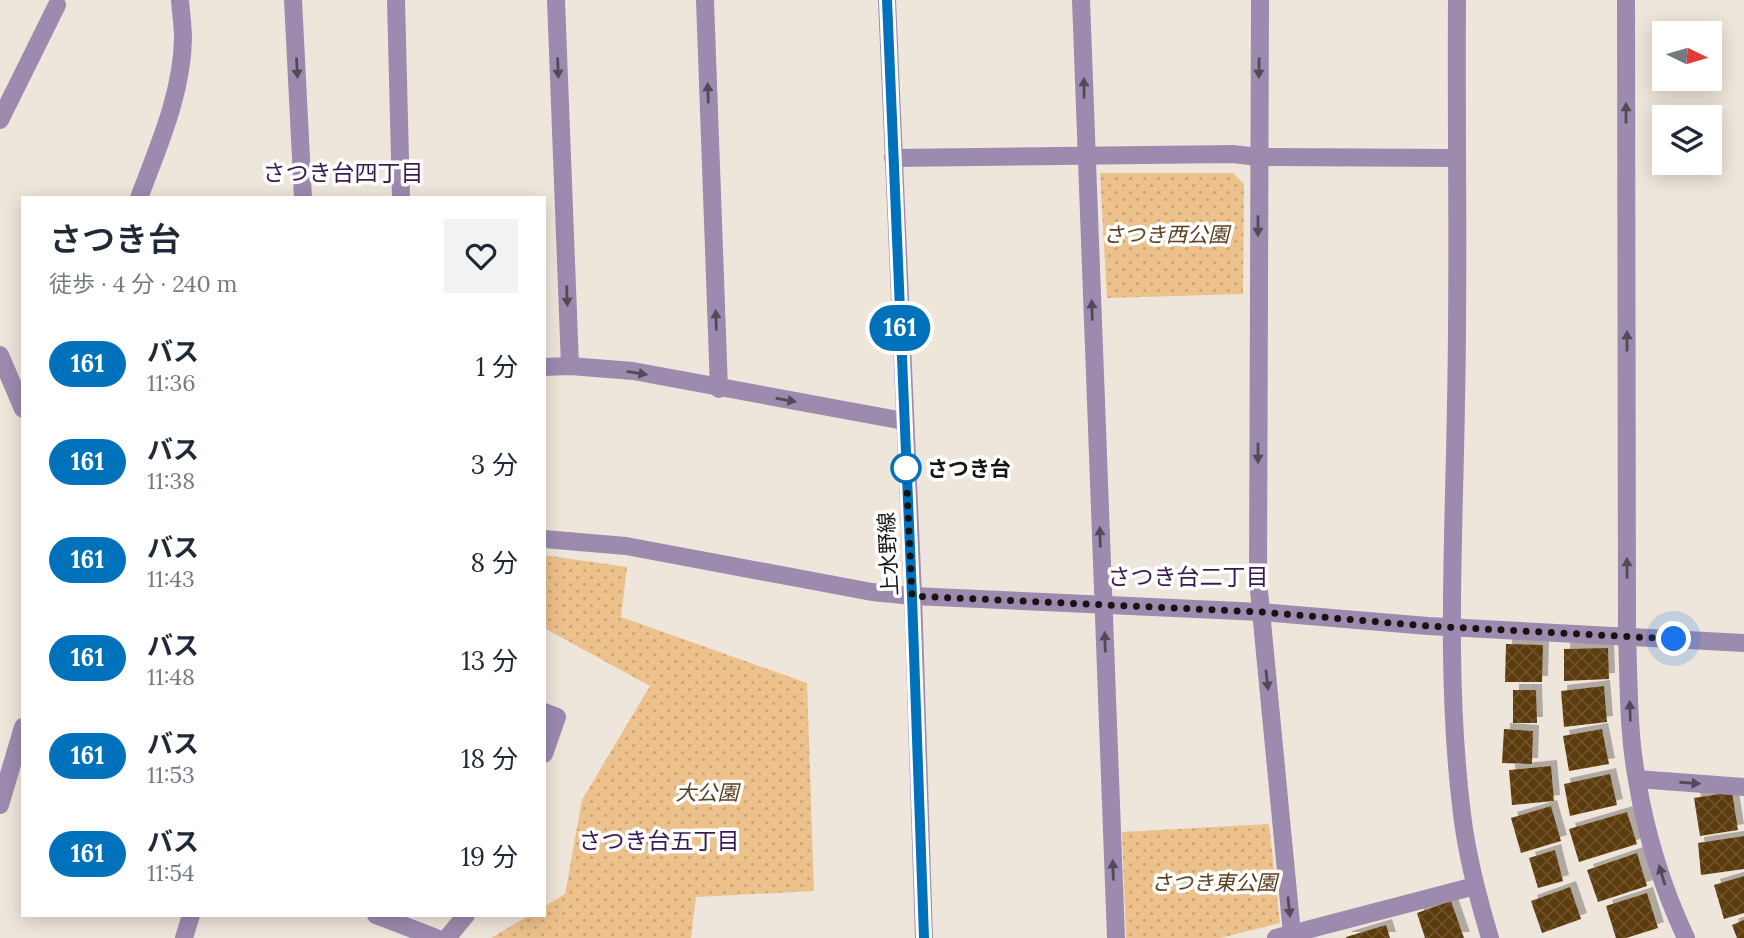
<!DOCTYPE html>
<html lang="ja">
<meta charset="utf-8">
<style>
:root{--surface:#fff;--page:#f2f2f3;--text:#1f2937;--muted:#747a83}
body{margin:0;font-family:Lora,"Noto Sans JP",serif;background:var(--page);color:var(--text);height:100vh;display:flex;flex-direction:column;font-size:26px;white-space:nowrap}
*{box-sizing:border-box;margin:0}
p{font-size:23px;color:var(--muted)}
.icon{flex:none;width:38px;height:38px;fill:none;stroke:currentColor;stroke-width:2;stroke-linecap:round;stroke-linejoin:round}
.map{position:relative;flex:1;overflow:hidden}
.details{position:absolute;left:21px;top:196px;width:525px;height:721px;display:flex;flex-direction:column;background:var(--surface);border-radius:0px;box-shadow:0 4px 18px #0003}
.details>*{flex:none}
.badge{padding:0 14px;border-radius:23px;font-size:24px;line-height:46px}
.needle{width:46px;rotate:95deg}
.controls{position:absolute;left:1652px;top:21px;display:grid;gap:14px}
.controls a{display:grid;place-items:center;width:70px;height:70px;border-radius:0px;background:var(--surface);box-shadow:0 4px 18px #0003;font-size:35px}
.you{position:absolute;width:35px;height:35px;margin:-18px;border:5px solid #fff;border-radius:50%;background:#1a73e8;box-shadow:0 0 0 10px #1a73e833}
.map>.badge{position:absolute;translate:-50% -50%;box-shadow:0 0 0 4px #fff}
.round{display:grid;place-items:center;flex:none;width:74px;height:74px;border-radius:0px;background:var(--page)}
.headline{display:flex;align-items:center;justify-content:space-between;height:119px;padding:0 28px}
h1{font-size:33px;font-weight:600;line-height:52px}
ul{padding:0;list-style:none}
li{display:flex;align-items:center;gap:21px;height:98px;padding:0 28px}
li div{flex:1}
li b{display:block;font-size:26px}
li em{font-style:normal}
li .badge{min-width:77px;font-weight:700;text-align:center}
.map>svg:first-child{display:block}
.green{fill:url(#green-dots)}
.building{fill:url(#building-cross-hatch);filter:url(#shadow)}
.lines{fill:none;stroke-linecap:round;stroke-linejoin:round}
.minor{stroke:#9c8baf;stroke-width:18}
.oneway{fill:#534a58}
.line-casing{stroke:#fff;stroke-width:16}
.line{stroke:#0072bc;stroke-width:10}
.walk{stroke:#171411;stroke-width:7;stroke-dasharray:0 12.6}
.stop-dot{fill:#fff;stroke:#0072bc;stroke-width:3.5}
.labels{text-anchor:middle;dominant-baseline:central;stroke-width:7;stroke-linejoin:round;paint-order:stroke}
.park-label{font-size:21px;font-style:italic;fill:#5b401d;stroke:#fff}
.stop-label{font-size:21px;font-weight:bold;fill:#171411;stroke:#fff;text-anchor:start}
.street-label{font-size:21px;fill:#171411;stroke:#fff}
.neighbourhood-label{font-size:23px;fill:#391a52;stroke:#fff}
</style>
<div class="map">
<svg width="1744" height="938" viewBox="0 0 1744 938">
<defs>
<pattern id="green-dots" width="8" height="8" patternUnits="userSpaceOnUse" patternTransform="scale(1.75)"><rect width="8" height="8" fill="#edc18c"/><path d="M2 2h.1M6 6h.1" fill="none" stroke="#caa578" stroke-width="1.8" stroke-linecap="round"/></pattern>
<pattern id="building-cross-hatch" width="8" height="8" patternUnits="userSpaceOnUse" patternTransform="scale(1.75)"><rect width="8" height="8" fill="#5b3a0a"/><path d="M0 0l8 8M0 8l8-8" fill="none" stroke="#6e532d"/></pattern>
<filter id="shadow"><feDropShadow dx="6" dy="-6" stdDeviation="0" flood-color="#0004"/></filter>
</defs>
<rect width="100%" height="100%" fill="#efe6db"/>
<g class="green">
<path d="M 1100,173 L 1233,173 L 1244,184 L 1243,294 L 1107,298 Z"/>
<path d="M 544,555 L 627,567 L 621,617 L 807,683 L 814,891 L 696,897 L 691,938 L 491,938 L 530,915 L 544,915 L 544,907 L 565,894 L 582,800 L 650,686 L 544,628 Z"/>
<path d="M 1269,824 L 1280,923 L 1220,938 L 1126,938 L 1122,832 Z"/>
</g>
<g class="building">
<path d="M 1506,644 L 1543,645 L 1542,682 L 1505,682 Z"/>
<path d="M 1608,648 L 1609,679 L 1564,681 L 1564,649 Z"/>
<path d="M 1604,686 L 1607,722 L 1564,727 L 1561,691 Z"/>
<path d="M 1513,690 L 1536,690 L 1537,723 L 1513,723 Z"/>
<path d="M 1504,729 L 1533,731 L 1532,764 L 1502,763 Z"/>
<path d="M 1602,729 L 1609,764 L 1569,771 L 1563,736 Z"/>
<path d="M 1551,766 L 1554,801 L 1512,805 L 1509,770 Z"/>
<path d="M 1610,774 L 1617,805 L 1570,816 L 1564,784 Z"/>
<path d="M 1732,792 L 1738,830 L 1700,836 L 1694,798 Z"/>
<path d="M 1551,806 L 1561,841 L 1521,853 L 1511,818 Z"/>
<path d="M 1627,812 L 1637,844 L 1579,862 L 1569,829 Z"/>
<path d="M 1744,836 L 1744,869 L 1701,875 L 1698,843 Z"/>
<path d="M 1555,850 L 1563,881 L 1538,888 L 1529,858 Z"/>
<path d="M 1637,853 L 1647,886 L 1598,902 L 1587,870 Z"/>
<path d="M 1744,876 L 1744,913 L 1724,919 L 1714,885 Z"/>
<path d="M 1570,887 L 1581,919 L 1542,933 L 1531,901 Z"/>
<path d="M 1647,893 L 1658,928 L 1626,938 L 1616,938 L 1606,906 Z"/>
<path d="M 1451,901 L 1464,938 L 1425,938 L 1417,913 Z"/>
<path d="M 1744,920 L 1744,938 L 1737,938 L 1732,925 Z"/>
<path d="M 1386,925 L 1390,938 L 1346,938 L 1346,937 Z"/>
</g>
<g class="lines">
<g class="minor">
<path d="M 293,0 L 303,198"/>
<path d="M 396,0 L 401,198"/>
<path d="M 556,0 L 570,366"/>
<path d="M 705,0 L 719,389"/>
<path d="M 887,0 L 913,596 L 924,938"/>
<path d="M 1081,0 L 1116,938"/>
<path d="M 1260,0 L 1258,580 L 1292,934"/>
<path d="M 1457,0 C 1456,134 1459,268 1456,402 C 1454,539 1445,678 1462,814 C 1467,857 1478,898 1490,938"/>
<path d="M 1626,0 L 1627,636 C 1629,684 1628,733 1637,780 C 1646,834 1663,889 1686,938"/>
<path d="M 0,120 L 57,5"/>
<path d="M 893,158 L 1233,154 L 1258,157 L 1455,158"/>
<path d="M 139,198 C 158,147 182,94 183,39 C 183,26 181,13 180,0"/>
<path d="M 0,355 L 23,409"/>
<path d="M 544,367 L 570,366 L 633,371 L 904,421"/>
<path d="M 544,539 L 626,546 L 872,592 L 913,596 L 1261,612 L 1428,626 L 1744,643"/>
<path d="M 544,712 L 557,717 L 544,754"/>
<path d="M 1637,779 L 1744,787"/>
<path d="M 0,805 L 23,727"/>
<path d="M 376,915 L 436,938"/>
<path d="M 184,938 L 191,915"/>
<path d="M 447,938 L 466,915"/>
<path d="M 1276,938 L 1475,886"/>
</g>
</g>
<defs><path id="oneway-solid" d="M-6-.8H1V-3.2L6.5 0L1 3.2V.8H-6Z" transform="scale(1.75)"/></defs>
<g class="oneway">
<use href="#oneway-solid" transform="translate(297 68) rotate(87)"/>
<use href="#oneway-solid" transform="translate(558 68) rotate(88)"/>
<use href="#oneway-solid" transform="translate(1259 68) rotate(91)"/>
<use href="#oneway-solid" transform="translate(1084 88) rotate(-91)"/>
<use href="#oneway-solid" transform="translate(708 93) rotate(-92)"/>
<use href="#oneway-solid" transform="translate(1626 113) rotate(-90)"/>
<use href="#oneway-solid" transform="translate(1258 226) rotate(90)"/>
<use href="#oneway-solid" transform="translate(567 296) rotate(88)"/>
<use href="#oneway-solid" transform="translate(1092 310) rotate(-92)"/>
<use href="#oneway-solid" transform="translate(716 320) rotate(-92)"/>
<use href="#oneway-solid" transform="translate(1627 341) rotate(-90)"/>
<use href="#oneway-solid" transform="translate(637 373) rotate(9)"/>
<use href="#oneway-solid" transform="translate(786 400) rotate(10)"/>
<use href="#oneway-solid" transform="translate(1258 453) rotate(90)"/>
<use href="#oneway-solid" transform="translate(1100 537) rotate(-92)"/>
<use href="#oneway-solid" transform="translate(1627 568) rotate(-90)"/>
<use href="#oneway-solid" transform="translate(1105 642) rotate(-92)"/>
<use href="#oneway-solid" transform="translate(1267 680) rotate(84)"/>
<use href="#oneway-solid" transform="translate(1630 711) rotate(-92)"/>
<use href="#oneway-solid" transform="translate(1690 783) rotate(4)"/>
<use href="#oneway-solid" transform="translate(1113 870) rotate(-92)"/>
<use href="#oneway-solid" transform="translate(1662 875) rotate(-107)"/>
<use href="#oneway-solid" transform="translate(1289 907) rotate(84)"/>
</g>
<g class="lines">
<g class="line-casing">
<path id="line" d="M 887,0 L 912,596 L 924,938"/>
</g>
<use href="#line" class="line"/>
<path class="walk" d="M 906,468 L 912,596 L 1261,612 L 1428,626 L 1674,639"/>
</g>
<circle class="stop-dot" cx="906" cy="468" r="14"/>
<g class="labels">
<g class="park-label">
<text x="1166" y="234">さつき西公園</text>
<text x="707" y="792">大公園</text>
<text x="1214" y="882">さつき東公園</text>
</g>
<g class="stop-label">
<text x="927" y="468">さつき台</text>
</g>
<g class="street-label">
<text transform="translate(888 554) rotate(-93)">上水野線</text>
</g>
<g class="neighbourhood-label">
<text x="343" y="172">さつき台四丁目</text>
<text x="1188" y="576">さつき台二丁目</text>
<text x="659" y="840">さつき台五丁目</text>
</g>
</g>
</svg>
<div class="controls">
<a><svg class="needle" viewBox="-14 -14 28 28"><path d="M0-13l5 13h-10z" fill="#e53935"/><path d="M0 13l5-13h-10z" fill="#747a83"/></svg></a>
<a><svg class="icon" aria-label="layers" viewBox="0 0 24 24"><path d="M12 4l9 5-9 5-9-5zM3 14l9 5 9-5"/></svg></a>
</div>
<div class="you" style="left:1674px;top:639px"></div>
<b class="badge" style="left:900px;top:328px;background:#0072bc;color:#fff">161</b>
<section class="details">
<div class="headline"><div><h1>さつき台</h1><p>徒歩 · 4 分 · 240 m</p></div><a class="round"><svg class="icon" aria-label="heart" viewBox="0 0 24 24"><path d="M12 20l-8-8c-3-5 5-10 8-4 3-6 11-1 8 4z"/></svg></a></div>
<ul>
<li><span class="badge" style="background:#0072bc;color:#fff">161</span><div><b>バス</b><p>11:36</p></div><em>1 分</em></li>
<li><span class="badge" style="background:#0072bc;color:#fff">161</span><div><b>バス</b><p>11:38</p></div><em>3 分</em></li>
<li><span class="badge" style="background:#0072bc;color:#fff">161</span><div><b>バス</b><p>11:43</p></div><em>8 分</em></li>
<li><span class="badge" style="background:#0072bc;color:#fff">161</span><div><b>バス</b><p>11:48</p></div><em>13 分</em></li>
<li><span class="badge" style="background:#0072bc;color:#fff">161</span><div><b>バス</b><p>11:53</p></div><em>18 分</em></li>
<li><span class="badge" style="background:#0072bc;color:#fff">161</span><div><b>バス</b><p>11:54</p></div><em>19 分</em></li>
</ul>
</section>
</div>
